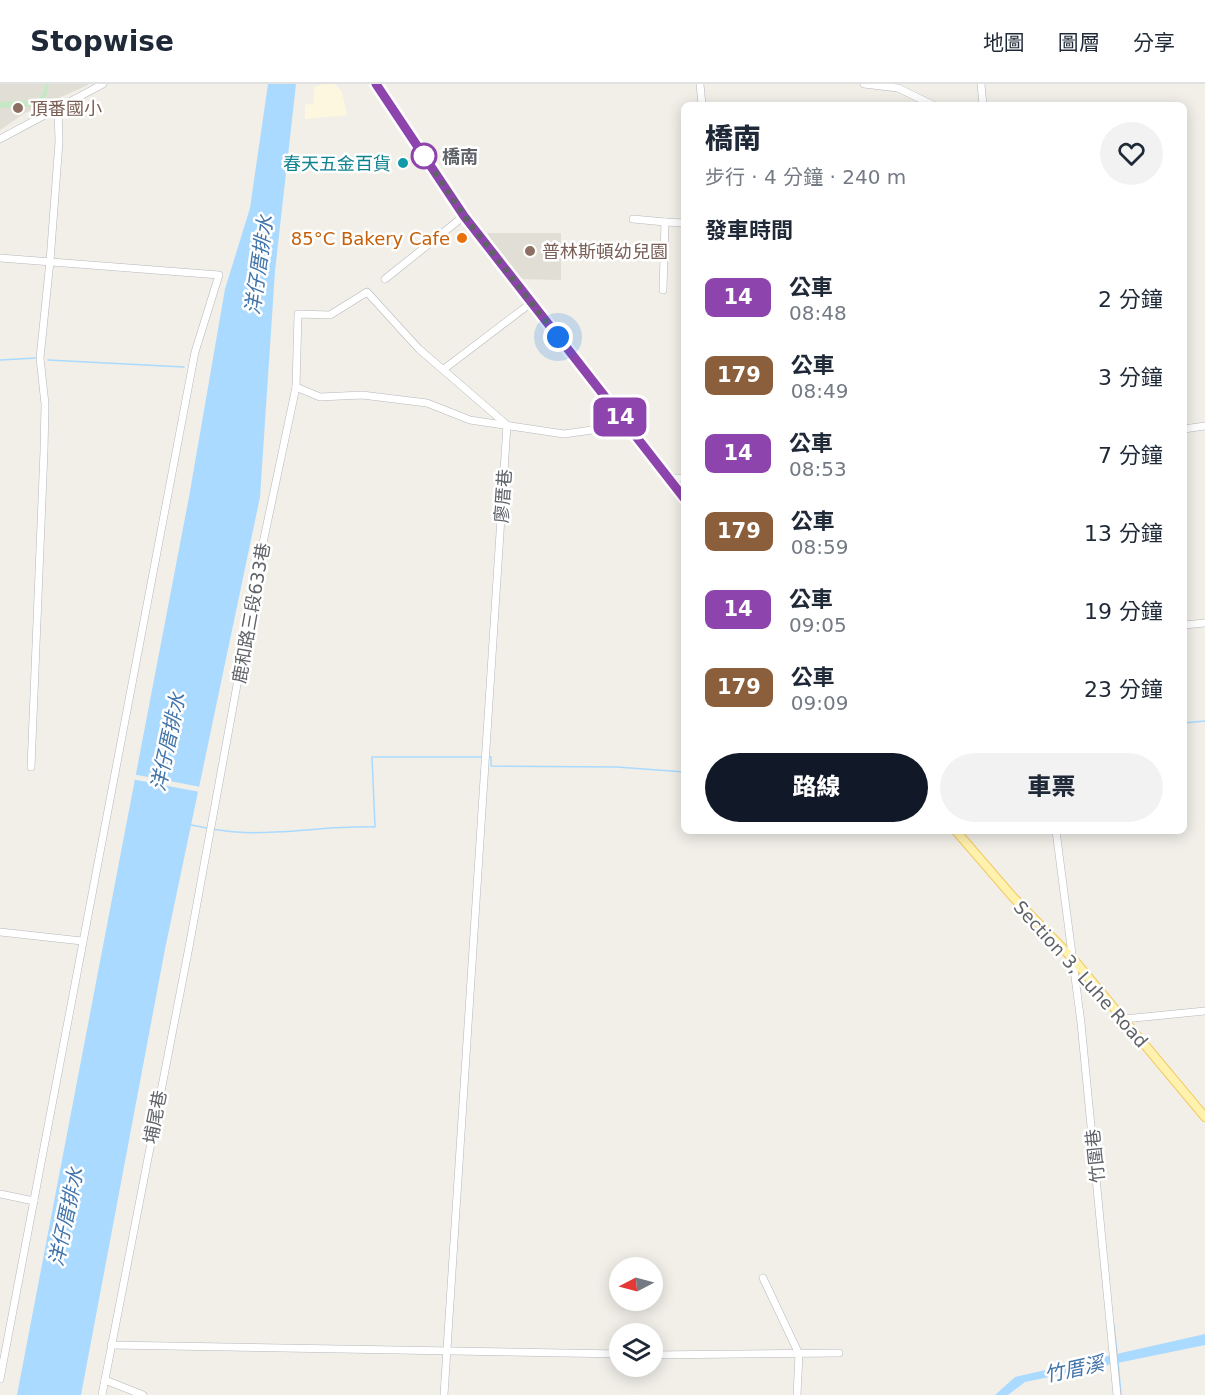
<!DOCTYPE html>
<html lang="zh-TW">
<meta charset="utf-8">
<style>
:root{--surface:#fff;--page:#f2f2f3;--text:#1f2937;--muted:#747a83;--line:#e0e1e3;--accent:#111827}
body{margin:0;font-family:"DejaVu Sans","Noto Sans TC",sans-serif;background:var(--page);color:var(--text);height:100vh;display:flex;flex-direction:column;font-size:22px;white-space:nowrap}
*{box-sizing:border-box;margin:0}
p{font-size:20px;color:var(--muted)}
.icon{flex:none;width:33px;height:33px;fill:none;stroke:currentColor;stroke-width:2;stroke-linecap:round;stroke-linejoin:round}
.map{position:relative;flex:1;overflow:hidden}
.sheet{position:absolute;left:681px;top:18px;width:506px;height:732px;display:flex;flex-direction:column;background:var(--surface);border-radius:9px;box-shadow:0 3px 15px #0003}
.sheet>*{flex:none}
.badge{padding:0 12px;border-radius:9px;font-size:21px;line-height:39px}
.needle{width:39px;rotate:264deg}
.tools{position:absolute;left:609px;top:1173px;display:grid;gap:12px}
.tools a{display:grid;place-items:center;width:54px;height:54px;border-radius:50%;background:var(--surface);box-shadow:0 3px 15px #0003;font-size:30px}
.you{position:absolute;width:30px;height:30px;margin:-15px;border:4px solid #fff;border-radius:50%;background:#1a73e8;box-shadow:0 0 0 9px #1a73e833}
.map>.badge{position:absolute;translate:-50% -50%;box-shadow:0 0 0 3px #fff}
h2{padding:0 24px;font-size:22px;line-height:54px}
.round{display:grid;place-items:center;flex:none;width:63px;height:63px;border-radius:32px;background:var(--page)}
.summary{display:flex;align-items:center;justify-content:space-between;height:102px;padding:0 24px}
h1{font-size:28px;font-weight:800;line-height:45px}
.button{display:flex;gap:12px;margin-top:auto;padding:12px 24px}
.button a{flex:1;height:69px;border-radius:36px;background:var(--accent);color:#fff;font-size:24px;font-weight:800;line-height:69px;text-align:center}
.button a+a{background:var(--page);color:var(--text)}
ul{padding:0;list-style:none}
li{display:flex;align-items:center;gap:18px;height:78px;padding:0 24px}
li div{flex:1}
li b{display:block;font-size:22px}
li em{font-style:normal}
li .badge{min-width:66px;font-weight:700;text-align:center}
header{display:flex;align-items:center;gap:36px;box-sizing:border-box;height:84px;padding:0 30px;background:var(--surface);border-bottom:2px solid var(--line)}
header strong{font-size:28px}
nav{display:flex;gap:33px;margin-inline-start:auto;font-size:21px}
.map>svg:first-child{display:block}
.commercial{fill:#fef7e0}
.education{fill:#e1ded6}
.green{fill:#c5e8c5}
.water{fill:#aadaff}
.pier{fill:#f1efe8}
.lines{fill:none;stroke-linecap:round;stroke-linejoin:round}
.stream{stroke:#aadaff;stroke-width:1.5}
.minor-casing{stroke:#b5b8bc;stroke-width:8}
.major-casing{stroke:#f2c960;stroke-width:10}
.minor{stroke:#fff;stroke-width:7}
.major{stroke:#fff2af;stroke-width:8}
.line-casing{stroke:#fff;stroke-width:14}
.line{stroke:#8e44ad;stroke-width:9}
.walk{stroke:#5f6368;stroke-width:6;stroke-dasharray:0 10.8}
.education-dot{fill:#8d6e63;stroke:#fff;stroke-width:2}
.stop-dot{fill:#fff;stroke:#8e44ad;stroke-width:3}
.culture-dot{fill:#0f9aa8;stroke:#fff;stroke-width:2}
.food-dot{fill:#e8710a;stroke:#fff;stroke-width:2}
.labels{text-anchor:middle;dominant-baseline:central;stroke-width:5;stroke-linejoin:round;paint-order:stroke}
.education-label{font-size:18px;fill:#785e54;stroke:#fff;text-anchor:start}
.stop-label{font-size:18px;font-weight:bold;fill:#5f6368;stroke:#fff;text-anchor:start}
.culture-label{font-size:18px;fill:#0d838f;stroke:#fff;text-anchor:end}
.food-label{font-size:18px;fill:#c56008;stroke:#fff;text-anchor:end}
.street-label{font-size:18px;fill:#5f6368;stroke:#fff}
.water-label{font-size:20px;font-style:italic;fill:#4174aa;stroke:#fff}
</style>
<header>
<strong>Stopwise</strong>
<nav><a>地圖</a><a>圖層</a><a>分享</a></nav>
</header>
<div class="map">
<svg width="1205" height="1311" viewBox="0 0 1205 1311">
<rect width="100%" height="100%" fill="#f1efe8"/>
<path class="commercial" d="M 323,0 L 335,0 L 342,8 L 347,31 L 305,35 L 305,21 L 314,19 L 314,3 Z"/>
<g class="education">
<path d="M 0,0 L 88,0 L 88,1 L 25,29 L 0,46 Z"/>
<path d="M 487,149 L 561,149 L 561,196 L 517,195 Z"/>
</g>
<path class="green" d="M 45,0 L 49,0 L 46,13 L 38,22 L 0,24 L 0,18 L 38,16 L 44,7 Z"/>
<g class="water">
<path d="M 268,0 L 296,0 L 275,187 L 260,413 L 165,865 L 81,1311 L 17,1311 L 189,413 L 225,205 L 250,124 Z"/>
<path d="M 1205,1250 L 1205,1261 L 1025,1298 L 1008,1311 L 995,1311 L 1015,1293 Z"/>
</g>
<path class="pier" d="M 132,690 L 201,703 L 200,708 L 131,695 Z"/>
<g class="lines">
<g class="stream">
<path d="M 0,276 L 36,274"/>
<path d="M 48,276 L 184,283"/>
<path d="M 1184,639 L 1205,637"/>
<path d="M 489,673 L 491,673 L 491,682 L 617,683 L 684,688"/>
<path d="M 191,741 L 207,744"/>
<path d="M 212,745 C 266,755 321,741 375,743 L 372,673 L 481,673"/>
<path d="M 1114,1241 L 1117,1269"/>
<path d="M 1118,1277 L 1121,1311"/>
</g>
<g class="minor-casing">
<g id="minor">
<path d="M 700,0 L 702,21"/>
<path d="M 864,0 L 898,4 L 933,21"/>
<path d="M 981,0 L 983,21"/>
<path d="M 0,55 L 103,0"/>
<path d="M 633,135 L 665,138"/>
<path d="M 0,174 L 219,191 L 195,268 L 0,1295"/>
<path d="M 385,195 L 464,132"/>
<path d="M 663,206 L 665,138 L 684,139"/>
<path d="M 444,285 L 531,219"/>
<path d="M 296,303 L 320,313 L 362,311 L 427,319 L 470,336 L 564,350 L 627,341"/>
<path d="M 1184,345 L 1205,342"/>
<path d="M 669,394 L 684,394"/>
<path d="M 1184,541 L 1205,539"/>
<path d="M 31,683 L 44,367 L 45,320 L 40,274 L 50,177 L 59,58 L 58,24"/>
<path d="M 1056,747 L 1081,939 L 1117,1311"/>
<path d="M 0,848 L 82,857"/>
<path d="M 1124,935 L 1205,927"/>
<path d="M 0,1110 L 34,1117"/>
<path d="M 763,1194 L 799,1270 L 797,1311"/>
<path d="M 111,1261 L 620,1270"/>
<path d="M 652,1271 L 839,1269"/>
<path d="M 105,1296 L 143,1311"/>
<path d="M 102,1311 L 189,863 L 263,459 L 296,303 L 298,230 L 330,231 L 367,208 L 419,265 L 507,341 L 444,1311"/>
</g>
</g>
<g class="major-casing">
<g id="major">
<path d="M 376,0 L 464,132 L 684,414"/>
<path d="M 956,747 L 1012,812 L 1074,876 L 1205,1033"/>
</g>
</g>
<use href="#minor" class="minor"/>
<use href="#major" class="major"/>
</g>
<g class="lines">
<g class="line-casing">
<path id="line" d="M 376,0 L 464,132 L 684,414"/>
</g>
<use href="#line" class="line"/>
<path class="walk" d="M 424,72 L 464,132 L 558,253"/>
</g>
<g class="education-dot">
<circle cx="18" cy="24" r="6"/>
<circle cx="530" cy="167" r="6"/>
</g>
<circle class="stop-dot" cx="424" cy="72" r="12"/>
<circle class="culture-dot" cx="403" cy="79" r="6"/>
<circle class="food-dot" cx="462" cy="154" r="6"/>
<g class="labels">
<g class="education-label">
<text x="30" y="24">頂番國小</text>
<text x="542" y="167">普林斯頓幼兒園</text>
</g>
<g class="stop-label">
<text x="442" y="72">橋南</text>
</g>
<g class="culture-label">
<text x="391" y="79">春天五金百貨</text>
</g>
<g class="food-label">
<text x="450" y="154">85°C Bakery Cafe</text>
</g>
<g class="street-label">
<text transform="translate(503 412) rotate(-86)">廖厝巷</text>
<text transform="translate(251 529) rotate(-80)">鹿和路三段633巷</text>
<text transform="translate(1081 890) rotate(48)">Section 3, Luhe Road</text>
<text transform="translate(155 1033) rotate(-79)">埔尾巷</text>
<text transform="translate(1095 1072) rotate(-96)">竹圍巷</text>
</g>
<g class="water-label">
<text transform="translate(259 181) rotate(-82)">洋仔厝排水</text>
<text transform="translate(168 658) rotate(-78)">洋仔厝排水</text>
<text transform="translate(66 1133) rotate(-78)">洋仔厝排水</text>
<text transform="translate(1074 1285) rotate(-12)">竹厝溪</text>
</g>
</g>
</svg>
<div class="tools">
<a><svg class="needle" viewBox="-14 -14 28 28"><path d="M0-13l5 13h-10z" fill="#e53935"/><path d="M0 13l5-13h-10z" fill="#747a83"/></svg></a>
<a><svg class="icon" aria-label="layers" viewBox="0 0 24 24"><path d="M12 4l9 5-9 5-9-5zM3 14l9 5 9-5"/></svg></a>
</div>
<div class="you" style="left:558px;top:253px"></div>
<b class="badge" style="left:620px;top:333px;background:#8e44ad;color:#fff">14</b>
<section class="sheet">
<div class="summary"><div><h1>橋南</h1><p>步行 · 4 分鐘 · 240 m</p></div><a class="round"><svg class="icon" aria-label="heart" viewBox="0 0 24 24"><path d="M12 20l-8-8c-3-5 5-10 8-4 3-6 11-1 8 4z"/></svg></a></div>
<h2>發車時間</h2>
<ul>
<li><span class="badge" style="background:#8e44ad;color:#fff">14</span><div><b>公車</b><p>08:48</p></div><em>2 分鐘</em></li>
<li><span class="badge" style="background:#8b5e3c;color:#fff">179</span><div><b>公車</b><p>08:49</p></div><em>3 分鐘</em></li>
<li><span class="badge" style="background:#8e44ad;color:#fff">14</span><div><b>公車</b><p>08:53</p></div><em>7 分鐘</em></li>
<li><span class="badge" style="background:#8b5e3c;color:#fff">179</span><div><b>公車</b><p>08:59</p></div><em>13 分鐘</em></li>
<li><span class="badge" style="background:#8e44ad;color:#fff">14</span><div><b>公車</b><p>09:05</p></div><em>19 分鐘</em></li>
<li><span class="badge" style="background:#8b5e3c;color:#fff">179</span><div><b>公車</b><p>09:09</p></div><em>23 分鐘</em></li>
</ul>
<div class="button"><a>路線</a><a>車票</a></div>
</section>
</div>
